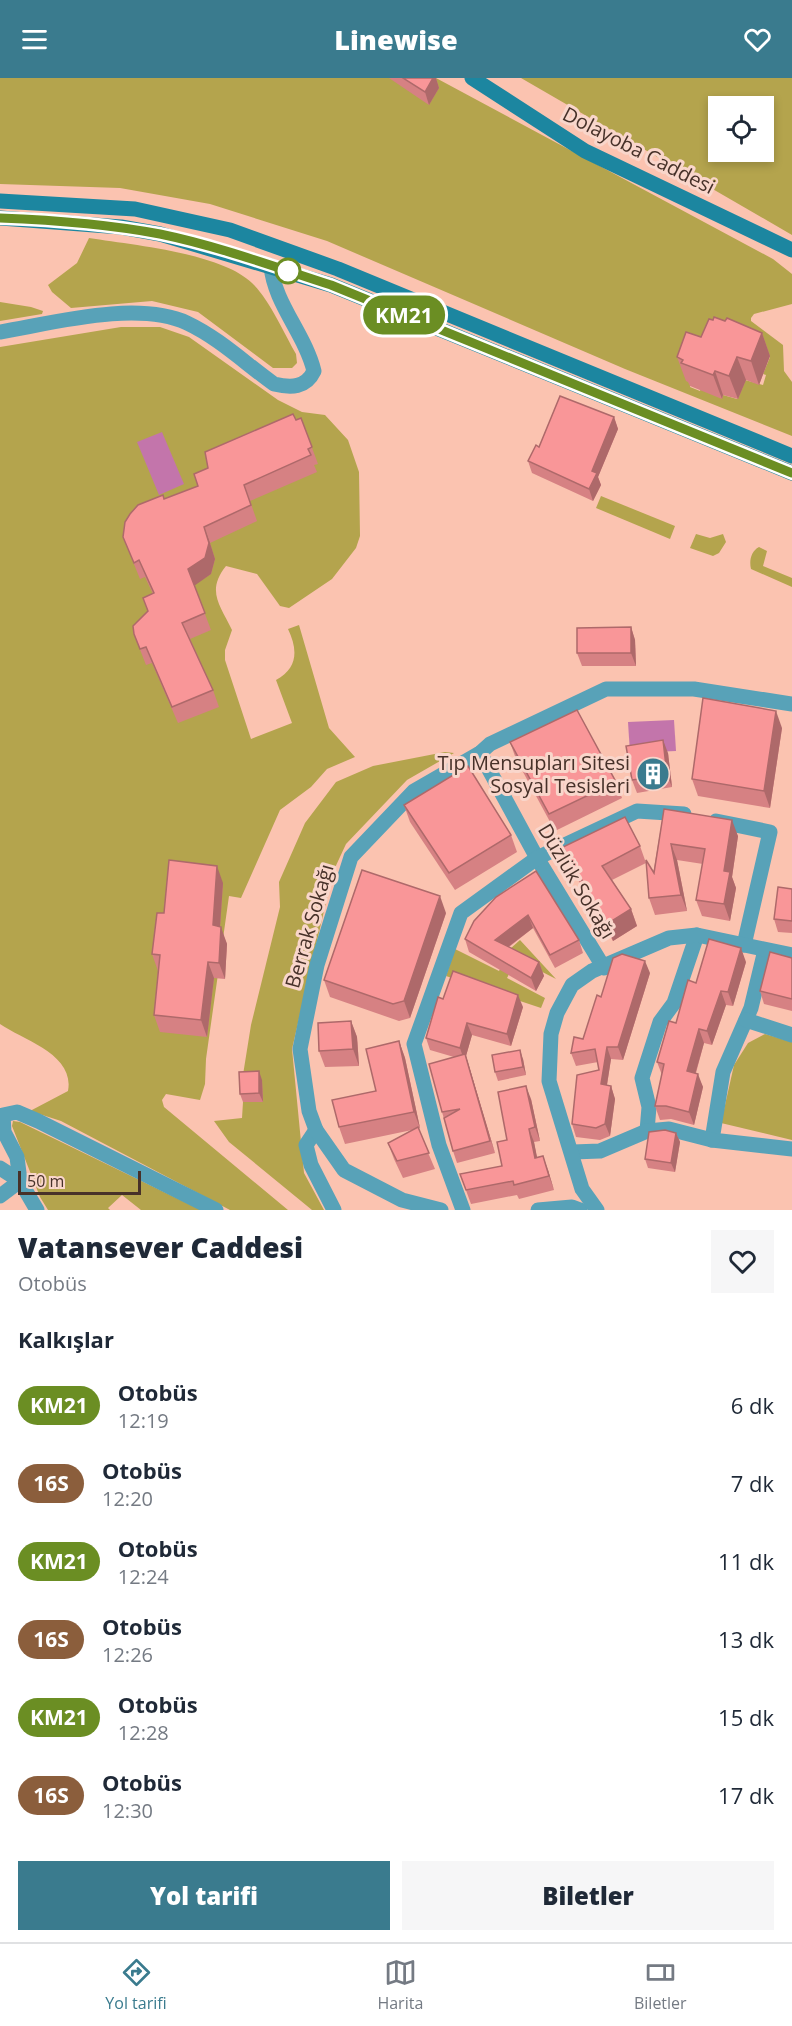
<!DOCTYPE html>
<html lang="tr">
<meta charset="utf-8">
<style>
:root{--surface:#fff;--page:#f6f6f7;--text:#1f2937;--muted:#747a83;--line:#e0e1e3;--accent:#3a7b8e}
body{margin:0;font-family:"Open Sans",sans-serif;background:var(--page);color:var(--text);height:100vh;display:flex;flex-direction:column;font-size:22px;white-space:nowrap}
*{box-sizing:border-box;margin:0}
p{font-size:20px;color:var(--muted)}
.icon{flex:none;width:33px;height:33px;fill:none;stroke:currentColor;stroke-width:2;stroke-linecap:round;stroke-linejoin:round}
.map{position:relative;height:1132px;overflow:hidden}
.side{display:flex;flex-direction:column;background:var(--surface);flex:1}
.side>*{flex:none}
.badge{padding:0 12px;border-radius:20px;font-size:21px;line-height:39px}
.tools{position:absolute;left:708px;top:18px;display:grid;gap:12px}
.tools a{display:grid;place-items:center;width:66px;height:66px;border-radius:0px;background:var(--surface);box-shadow:0 3px 9px #0003;font-size:30px}
.scale{position:absolute;left:18px;bottom:15px;width:123px;box-sizing:border-box;padding-left:6px;border:3px solid #473129;border-top:0;font-size:16px;line-height:21px;white-space:nowrap;color:#473129;-webkit-text-stroke:4px #f9d6cb;paint-order:stroke}
.map>.badge{position:absolute;translate:-50% -50%;box-shadow:0 0 0 3px #fff}
h2{padding:0 18px;font-size:22px;line-height:54px}
.round{display:grid;place-items:center;flex:none;width:63px;height:63px;border-radius:0px;background:var(--page)}
.overview{display:flex;align-items:center;justify-content:space-between;height:102px;padding:0 18px}
h1{font-size:28px;font-weight:800;line-height:45px}
.cta{display:flex;gap:12px;margin-top:auto;padding:12px 18px}
.cta a{flex:1;height:69px;border-radius:0px;background:var(--accent);color:#fff;font-size:24px;font-weight:800;line-height:69px;text-align:center}
.cta a+a{background:var(--page);color:var(--text)}
ul{padding:0;list-style:none}
li{display:flex;align-items:center;gap:18px;height:78px;padding:0 18px}
li div{flex:1}
li b{display:block;font-size:22px}
li em{font-style:normal}
li .badge{min-width:66px;font-weight:700;text-align:center}
header{display:flex;justify-content:space-between;align-items:center;height:78px;padding:0 18px;background:var(--accent);color:#fff;font-size:27px;font-weight:800}
.tab-bar{display:flex;justify-content:space-around;align-items:center;height:84px;border-top:2px solid var(--line);background:var(--surface);font-size:16px;color:var(--muted)}
.tab-bar a{display:grid;justify-items:center;gap:3px}
.tab-bar .selected{color:var(--accent)}
.map>svg:first-child{display:block}
.green{fill:#b4a44d;fill-rule:evenodd}
.water{fill:#c375ab}
.lines{fill:none;stroke-linecap:round;stroke-linejoin:round}
.street{stroke:#58a2b8;stroke-width:15}
.secondary{stroke:#1c86a0;stroke-width:15}
.wall{fill:#d68183}
.shaded-wall{fill:#ae696a}
.building{fill:#f99698;stroke:#ae696a;stroke-width:1.5}
.line-casing{stroke:#fff;stroke-width:14}
.line{stroke:#6b8e23;stroke-width:9}
.stop-dot{fill:#fff;stroke:#6b8e23;stroke-width:3}
.labels{text-anchor:middle;dominant-baseline:central;stroke-width:6;stroke-linejoin:round;paint-order:stroke}
.street-label{font-size:20px;fill:#473129;stroke:#f9d6cb}
.poi-label{font-size:20px;fill:#473129;stroke:#f9d6cb;text-anchor:end}
</style>
<header><svg class="icon" aria-label="menu" viewBox="0 0 24 24"><path d="M4 6h16M4 12h16M4 18h16"/></svg>Linewise<svg class="icon" aria-label="heart" viewBox="0 0 24 24"><path d="M12 20l-8-8c-3-5 5-10 8-4 3-6 11-1 8 4z"/></svg></header>
<div class="map">
<svg width="792" height="1132" viewBox="0 0 792 1132">
<rect width="100%" height="100%" fill="#fbc3b0"/>
<g class="green">
<path d="M 0,0 L 436,0 L 773,181 L 792,196 L 792,226 L 754,236 L 751,240 L 751,243 L 783,267 L 784,293 L 792,304 L 792,358 L 625,291 L 327,163 L 210,126 L 120,110 L 0,106 ZM 770,279 L 763,296 L 766,297 L 763,307 L 745,302 L 737,321 L 723,317 L 722,320 L 701,309 L 700,313 L 690,309 L 691,305 Z"/>
<path d="M 521,0 L 792,0 L 792,157 ZM 764,28 L 764,74 L 718,74 L 718,28 Z"/>
<path d="M 89,160 C 133,167 221,175 252,205 C 269,221 284,255 296,276 L 297,285 L 292,290 L 273,290 L 198,234 L 152,223 L 71,230 L 52,214 L 48,207 L 77,185 Z"/>
<path d="M 0,224 L 31,229 L 43,233 L 42,236 L 0,243 Z"/>
<path d="M 121,249 L 160,249 L 189,259 L 278,322 L 302,334 L 325,337 L 348,362 L 359,394 L 360,458 L 356,470 L 332,501 L 289,530 L 280,528 L 257,496 L 226,488 C 206,513 220,527 232,552 L 225,572 L 225,582 L 251,661 L 292,645 L 276,602 C 298,590 298,572 288,551 L 299,547 L 329,650 L 355,679 L 327,691 L 311,709 L 280,732 L 241,820 L 229,818 L 206,981 L 205,1006 L 200,1022 L 166,1016 L 162,1022 L 164,1029 L 288,1132 L 230,1132 L 61,1043 L 30,1033 L 68,1013 C 75,976 23,962 0,946 L 0,269 Z"/>
<path d="M 601,418 L 675,448 L 670,461 L 596,430 Z"/>
<path d="M 696,456 L 710,460 L 723,456 L 726,464 L 719,475 L 713,478 L 690,470 Z"/>
<path d="M 759,469 L 767,473 L 763,488 L 792,500 L 792,509 L 751,491 C 749,483 751,473 759,469 Z"/>
<path d="M 445,674 L 454,675 L 407,702 L 346,766 L 333,794 L 292,971 L 304,1095 L 324,1132 L 312,1132 L 229,1064 L 214,1043 L 242,1040 L 243,1024 L 263,1023 L 242,1003 L 251,947 L 280,829 L 279,804 L 305,745 L 336,704 L 373,688 Z"/>
<path d="M 520,862 L 556,901 L 517,881 L 507,900 L 545,920 L 541,930 L 446,898 L 455,871 L 499,893 L 510,871 Z"/>
<path d="M 765,956 L 792,964 L 792,1062 L 721,1045 L 734,987 L 748,965 Z"/>
<path d="M 13,1043 L 20,1044 L 201,1132 L 141,1132 L 122,1117 L 108,1130 L 110,1132 L 48,1132 L 40,1119 L 12,1048 Z"/>
</g>
<g class="water">
<path d="M 162,354 L 184,406 L 159,417 L 137,364 Z"/>
<path d="M 674,642 L 676,673 L 630,675 L 628,644 Z"/>
</g>
<g class="lines">
<g class="street">
<path d="M 0,254 C 53,245 137,222 187,245 C 219,260 246,286 274,306 C 291,310 306,310 314,293 C 305,256 274,225 271,188"/>
<path d="M 480,675 L 537,780 L 604,890"/>
<path d="M 716,743 L 770,754 L 744,867"/>
<path d="M 765,872 L 751,930 L 723,994 L 712,1062 L 792,1071"/>
<path d="M 746,942 L 792,957"/>
<path d="M 316,1052 L 306,1067 L 311,1087 L 334,1132"/>
<path d="M 647,1053 L 649,1029 L 642,1000 L 660,944 L 674,925 L 697,857"/>
<path d="M 573,1074 L 600,1073 L 647,1053 L 669,1051 L 712,1062"/>
<path d="M 0,1090 L 20,1103"/>
<path d="M 0,1118 L 20,1103"/>
<path d="M 37,1132 L 20,1103 L 17,1079 L 4,1054 L 3,1037 L 17,1034 L 38,1043 L 216,1132"/>
<path d="M 441,1132 L 402,1122 L 344,1092 L 316,1052 L 309,1033 L 300,971 L 317,887 L 351,779 L 414,713 L 480,675 L 490,666 L 606,611 L 694,611 L 792,626"/>
<path d="M 463,1132 L 439,1067 L 414,966 L 461,835 L 537,780 L 637,733 L 684,736"/>
<path d="M 538,1132 L 572,1129 L 580,1132"/>
<path d="M 597,1132 L 582,1111 L 549,1003 L 551,956 L 557,935 L 572,907 L 592,893 L 669,860 L 697,857 L 792,877"/>
</g>
<g class="secondary">
<path d="M 472,0 L 585,73 L 792,172"/>
<path d="M 0,123 L 135,131 L 230,152 L 338,191 L 792,378"/>
<path d="M 0,140 L 121,149 L 160,156 L 331,207 L 792,395"/>
</g>
</g>
<g class="wall">
<path d="M 389,0 L 436,0 L 439,10 L 429,27 Z"/>
<path d="M 762,255 L 770,278 L 759,307 L 746,302 L 738,321 L 723,317 L 722,321 L 690,308 L 688,304 L 686,303 L 677,279 L 701,259 Z"/>
<path d="M 614,339 L 618,351 L 598,399 L 601,407 L 593,423 L 532,395 L 528,383 L 539,369 Z"/>
<path d="M 301,340 L 318,386 L 314,387 L 317,394 L 250,423 L 257,443 L 210,465 L 215,481 L 211,496 L 194,507 L 211,552 L 190,561 L 213,612 L 219,629 L 178,645 L 152,585 L 146,587 L 134,556 L 148,533 L 153,516 L 145,499 L 140,501 L 123,459 L 164,421 L 198,408 L 208,390 Z"/>
<path d="M 631,549 L 635,562 L 636,588 L 582,588 L 577,575 Z"/>
<path d="M 782,650 L 770,730 L 698,718 L 692,701 Z"/>
<path d="M 510,664 L 616,704 L 622,720 L 555,753 L 516,681 Z"/>
<path d="M 668,675 L 672,709 L 637,715 L 632,702 Z"/>
<path d="M 404,727 L 511,757 L 517,774 L 455,812 L 410,744 Z"/>
<path d="M 664,731 L 738,758 L 732,799 L 736,810 L 730,843 L 702,838 L 696,822 L 703,786 L 677,782 L 687,833 L 655,837 L 649,820 Z"/>
<path d="M 640,768 L 646,785 L 612,802 L 631,831 L 637,848 L 613,863 L 569,786 L 563,769 Z"/>
<path d="M 223,805 L 220,849 L 227,866 L 225,901 L 214,900 L 207,959 L 160,954 L 154,937 L 158,893 L 152,876 L 164,835 Z"/>
<path d="M 792,811 L 792,855 L 778,854 L 774,841 Z"/>
<path d="M 496,819 L 579,862 L 583,875 L 555,890 L 533,850 L 509,869 L 539,884 L 544,898 L 536,913 L 469,874 L 465,861 Z"/>
<path d="M 446,835 L 410,940 L 399,943 L 330,919 L 324,902 Z"/>
<path d="M 792,880 L 792,933 L 764,926 L 760,913 Z"/>
<path d="M 746,884 L 733,928 L 726,927 L 712,967 L 704,965 L 696,995 L 703,1009 L 694,1047 L 671,1041 L 660,1042 L 655,1028 L 662,997 L 657,984 L 696,905 Z"/>
<path d="M 650,895 L 623,982 L 611,981 L 607,1007 L 611,1008 L 615,1021 L 610,1058 L 600,1062 L 576,1059 L 572,1046 L 599,992 L 598,984 L 576,988 L 571,975 L 583,961 L 601,919 Z"/>
<path d="M 443,921 L 523,929 L 511,968 L 472,957 L 466,978 L 495,1075 L 457,1085 L 453,1073 L 442,1034 L 454,979 L 430,972 L 426,960 Z"/>
<path d="M 351,943 L 357,959 L 359,988 L 325,989 L 319,973 Z"/>
<path d="M 399,963 L 405,980 L 420,1050 L 418,1051 L 435,1091 L 403,1100 L 394,1081 L 388,1065 L 412,1052 L 345,1066 L 339,1049 L 376,1013 Z"/>
<path d="M 523,981 L 526,997 L 498,1003 L 495,994 Z"/>
<path d="M 262,1002 L 263,1024 L 243,1024 L 240,1016 Z"/>
<path d="M 531,1021 L 540,1063 L 534,1064 L 537,1080 L 548,1092 L 554,1112 L 519,1121 L 517,1117 L 471,1126 L 460,1096 L 502,1088 L 507,1062 Z"/>
<path d="M 676,1055 L 680,1064 L 675,1094 L 648,1090 L 645,1081 Z"/>
</g>
<g class="shaded-wall">
<path d="M 433,0 L 436,0 L 439,10 L 429,27 L 425,14 Z"/>
<path d="M 762,255 L 770,278 L 759,307 L 751,283 Z"/>
<path d="M 737,279 L 746,302 L 738,321 L 729,298 Z"/>
<path d="M 715,293 L 723,317 L 722,321 L 713,297 Z"/>
<path d="M 614,339 L 618,351 L 598,399 L 601,407 L 593,423 L 589,411 L 592,393 Z"/>
<path d="M 204,449 L 210,465 L 215,481 L 211,496 L 194,508 L 188,491 Z"/>
<path d="M 631,549 L 635,562 L 636,588 L 631,575 Z"/>
<path d="M 776,633 L 782,650 L 770,730 L 764,713 Z"/>
<path d="M 663,662 L 668,675 L 672,709 L 667,697 Z"/>
<path d="M 732,742 L 738,758 L 732,799 L 736,810 L 730,843 L 724,826 L 724,793 Z"/>
<path d="M 671,766 L 677,782 L 687,833 L 681,817 Z"/>
<path d="M 217,788 L 223,805 L 219,864 L 213,847 Z"/>
<path d="M 440,818 L 446,835 L 410,940 L 404,923 Z"/>
<path d="M 631,831 L 637,848 L 613,863 L 607,846 Z"/>
<path d="M 528,837 L 533,850 L 500,875 L 495,862 Z"/>
<path d="M 221,849 L 227,866 L 225,901 L 219,885 Z"/>
<path d="M 741,870 L 746,884 L 733,928 L 728,914 Z"/>
<path d="M 645,883 L 650,895 L 623,982 L 618,969 Z"/>
<path d="M 208,884 L 214,900 L 207,959 L 201,942 Z"/>
<path d="M 539,884 L 544,898 L 536,913 L 531,900 Z"/>
<path d="M 721,913 L 726,927 L 712,967 L 707,953 Z"/>
<path d="M 518,917 L 523,929 L 511,968 L 507,956 Z"/>
<path d="M 351,943 L 357,959 L 359,988 L 353,971 Z"/>
<path d="M 467,945 L 472,957 L 466,978 L 495,1075 L 460,970 Z"/>
<path d="M 699,951 L 704,965 L 692,1007 L 687,993 Z"/>
<path d="M 399,963 L 405,980 L 420,1050 L 414,1034 Z"/>
<path d="M 607,969 L 611,981 L 605,1019 L 601,1006 Z"/>
<path d="M 520,972 L 523,981 L 526,997 L 523,989 Z"/>
<path d="M 259,993 L 262,1002 L 263,1024 L 259,1015 Z"/>
<path d="M 698,996 L 703,1009 L 694,1047 L 689,1034 Z"/>
<path d="M 526,1008 L 531,1021 L 540,1063 L 535,1049 Z"/>
<path d="M 611,1008 L 615,1021 L 610,1058 L 605,1046 Z"/>
<path d="M 529,1051 L 534,1064 L 540,1094 L 535,1080 Z"/>
<path d="M 676,1055 L 680,1064 L 675,1094 L 671,1085 Z"/>
<path d="M 543,1078 L 548,1092 L 554,1112 L 549,1098 Z"/>
</g>
<g class="building">
<path d="M 403,0 L 433,0 L 425,14 Z"/>
<path d="M 714,239 L 725,243 L 727,240 L 762,255 L 751,283 L 737,279 L 729,298 L 715,293 L 713,297 L 681,285 L 683,282 L 677,279 L 686,254 L 701,259 L 709,241 L 713,242 Z"/>
<path d="M 560,318 L 614,339 L 592,393 L 597,395 L 589,411 L 528,383 L 536,367 L 539,369 Z"/>
<path d="M 293,336 L 296,342 L 301,340 L 312,369 L 308,371 L 311,377 L 244,407 L 251,427 L 204,449 L 209,465 L 205,480 L 188,491 L 205,535 L 182,545 L 213,612 L 172,629 L 146,569 L 140,571 L 134,556 L 133,548 L 148,533 L 143,520 L 154,515 L 139,482 L 134,485 L 123,459 L 125,444 L 130,436 L 138,427 L 163,417 L 164,421 L 198,408 L 194,396 L 208,390 L 205,374 Z"/>
<path d="M 631,549 L 631,575 L 577,575 L 577,550 Z"/>
<path d="M 703,620 L 776,633 L 764,713 L 692,701 Z"/>
<path d="M 577,632 L 616,704 L 549,736 L 510,664 Z"/>
<path d="M 663,662 L 667,697 L 632,702 L 626,668 Z"/>
<path d="M 468,688 L 511,757 L 449,795 L 404,727 Z"/>
<path d="M 664,731 L 732,742 L 724,793 L 730,794 L 724,826 L 696,822 L 705,771 L 671,766 L 681,817 L 649,820 L 646,782 L 654,795 Z"/>
<path d="M 625,739 L 640,768 L 602,788 L 631,831 L 607,846 L 563,769 Z"/>
<path d="M 169,782 L 217,788 L 213,847 L 221,849 L 219,885 L 208,884 L 201,942 L 154,937 L 160,877 L 152,876 L 157,835 L 164,835 Z"/>
<path d="M 362,792 L 440,818 L 404,923 L 393,926 L 324,902 Z"/>
<path d="M 536,793 L 579,862 L 550,877 L 528,837 L 495,862 L 539,884 L 531,900 L 465,861 L 474,843 L 496,819 Z"/>
<path d="M 778,809 L 792,811 L 792,843 L 774,841 Z"/>
<path d="M 709,861 L 741,870 L 728,914 L 721,913 L 707,953 L 699,951 L 687,993 L 698,996 L 689,1034 L 666,1028 L 655,1028 L 664,986 L 657,984 L 669,943 L 676,945 L 688,902 L 696,905 Z"/>
<path d="M 770,874 L 792,880 L 792,921 L 760,913 Z"/>
<path d="M 622,876 L 645,883 L 618,969 L 607,969 L 601,1006 L 611,1008 L 605,1046 L 596,1050 L 572,1046 L 577,997 L 599,992 L 595,971 L 571,975 L 574,959 L 583,961 L 597,917 L 601,919 L 613,880 Z"/>
<path d="M 453,893 L 518,917 L 507,956 L 467,945 L 460,970 L 426,960 L 438,919 L 443,921 Z"/>
<path d="M 351,943 L 353,971 L 319,973 L 318,945 Z"/>
<path d="M 399,963 L 414,1034 L 339,1049 L 332,1022 L 376,1013 L 366,971 Z"/>
<path d="M 520,972 L 523,989 L 495,994 L 492,977 Z"/>
<path d="M 465,976 L 490,1063 L 453,1073 L 444,1040 L 460,1031 L 442,1034 L 429,986 Z"/>
<path d="M 259,993 L 259,1015 L 240,1016 L 239,994 Z"/>
<path d="M 526,1008 L 535,1049 L 529,1051 L 535,1080 L 543,1078 L 549,1098 L 514,1107 L 513,1103 L 466,1112 L 460,1096 L 502,1088 L 497,1064 L 507,1062 L 498,1014 Z"/>
<path d="M 418,1049 L 429,1075 L 397,1083 L 388,1065 Z"/>
<path d="M 665,1052 L 676,1055 L 671,1085 L 645,1081 L 649,1054 Z"/>
</g>
<g class="lines">
<g class="line-casing">
<path id="line" d="M 0,140 C 53,142 107,146 160,156 C 218,168 275,189 331,207 L 792,395"/>
</g>
<use href="#line" class="line"/>
</g>
<defs>
<g id="building-disc" transform="scale(1.725)"><circle r="9.5" fill="#3a7b8e" stroke="#f9d6cb"/><path d="M-4-6H4V6H1V3H-1V6H-4ZM-2.5-4.3h1.7v1.8h-1.7ZM.8-4.3h1.7v1.8H.8ZM-2.5-1h1.7V.8h-1.7ZM.8-1h1.7V.8H.8Z" fill="#fff"/></g>
</defs>
<g fill-rule="evenodd">
<use href="#building-disc" x="653" y="696"/>
</g>
<circle class="stop-dot" cx="288" cy="193" r="12"/>
<g class="labels">
<g class="street-label">
<text transform="translate(639 72) rotate(27)">Dolayoba Caddesi</text>
<text transform="translate(577 803) rotate(59)">Düzlük Sokağı</text>
<text transform="translate(309 848) rotate(-74)">Berrak Sokağı</text>
</g>
<g class="poi-label">
<text x="630" y="684">Tıp Mensupları Sitesi<tspan x="630" dy="23">Sosyal Tesisleri</tspan></text>
</g>
</g>
</svg>
<div class="tools">
<a><svg class="icon" aria-label="locate" viewBox="0 0 24 24"><circle cx="12" cy="12" r="6"/><path d="M12 2v4M12 18v4M2 12h4M18 12h4"/></svg></a>
</div>
<div class="scale">50 m</div>
<b class="badge" style="left:404px;top:237px;background:#6b8e23;color:#fff">KM21</b>
</div>
<section class="side">
<div class="overview"><div><h1>Vatansever Caddesi</h1><p>Otobüs</p></div><a class="round"><svg class="icon" aria-label="heart" viewBox="0 0 24 24"><path d="M12 20l-8-8c-3-5 5-10 8-4 3-6 11-1 8 4z"/></svg></a></div>
<h2>Kalkışlar</h2>
<ul>
<li><span class="badge" style="background:#6b8e23;color:#fff">KM21</span><div><b>Otobüs</b><p>12:19</p></div><em>6 dk</em></li>
<li><span class="badge" style="background:#8b5e3c;color:#fff">16S</span><div><b>Otobüs</b><p>12:20</p></div><em>7 dk</em></li>
<li><span class="badge" style="background:#6b8e23;color:#fff">KM21</span><div><b>Otobüs</b><p>12:24</p></div><em>11 dk</em></li>
<li><span class="badge" style="background:#8b5e3c;color:#fff">16S</span><div><b>Otobüs</b><p>12:26</p></div><em>13 dk</em></li>
<li><span class="badge" style="background:#6b8e23;color:#fff">KM21</span><div><b>Otobüs</b><p>12:28</p></div><em>15 dk</em></li>
<li><span class="badge" style="background:#8b5e3c;color:#fff">16S</span><div><b>Otobüs</b><p>12:30</p></div><em>17 dk</em></li>
</ul>
<div class="cta"><a>Yol tarifi</a><a>Biletler</a></div>
</section>
<nav class="tab-bar">
<a class="selected"><svg class="icon" aria-label="directions" viewBox="0 0 24 24"><path d="M12 3l9 9-9 9-9-9zM9 14v-3h6M13 9l2 2-2 2"/></svg>Yol tarifi</a>
<a><svg class="icon" aria-label="map" viewBox="0 0 24 24"><path d="M3 6l6-2 6 2 6-2v14l-6 2-6-2-6 2zM9 4v14M15 6v14"/></svg>Harita</a>
<a><svg class="icon" aria-label="tickets" viewBox="0 0 24 24"><path d="M3 7h18v10H3zM15 7v10"/></svg>Biletler</a>
</nav>
